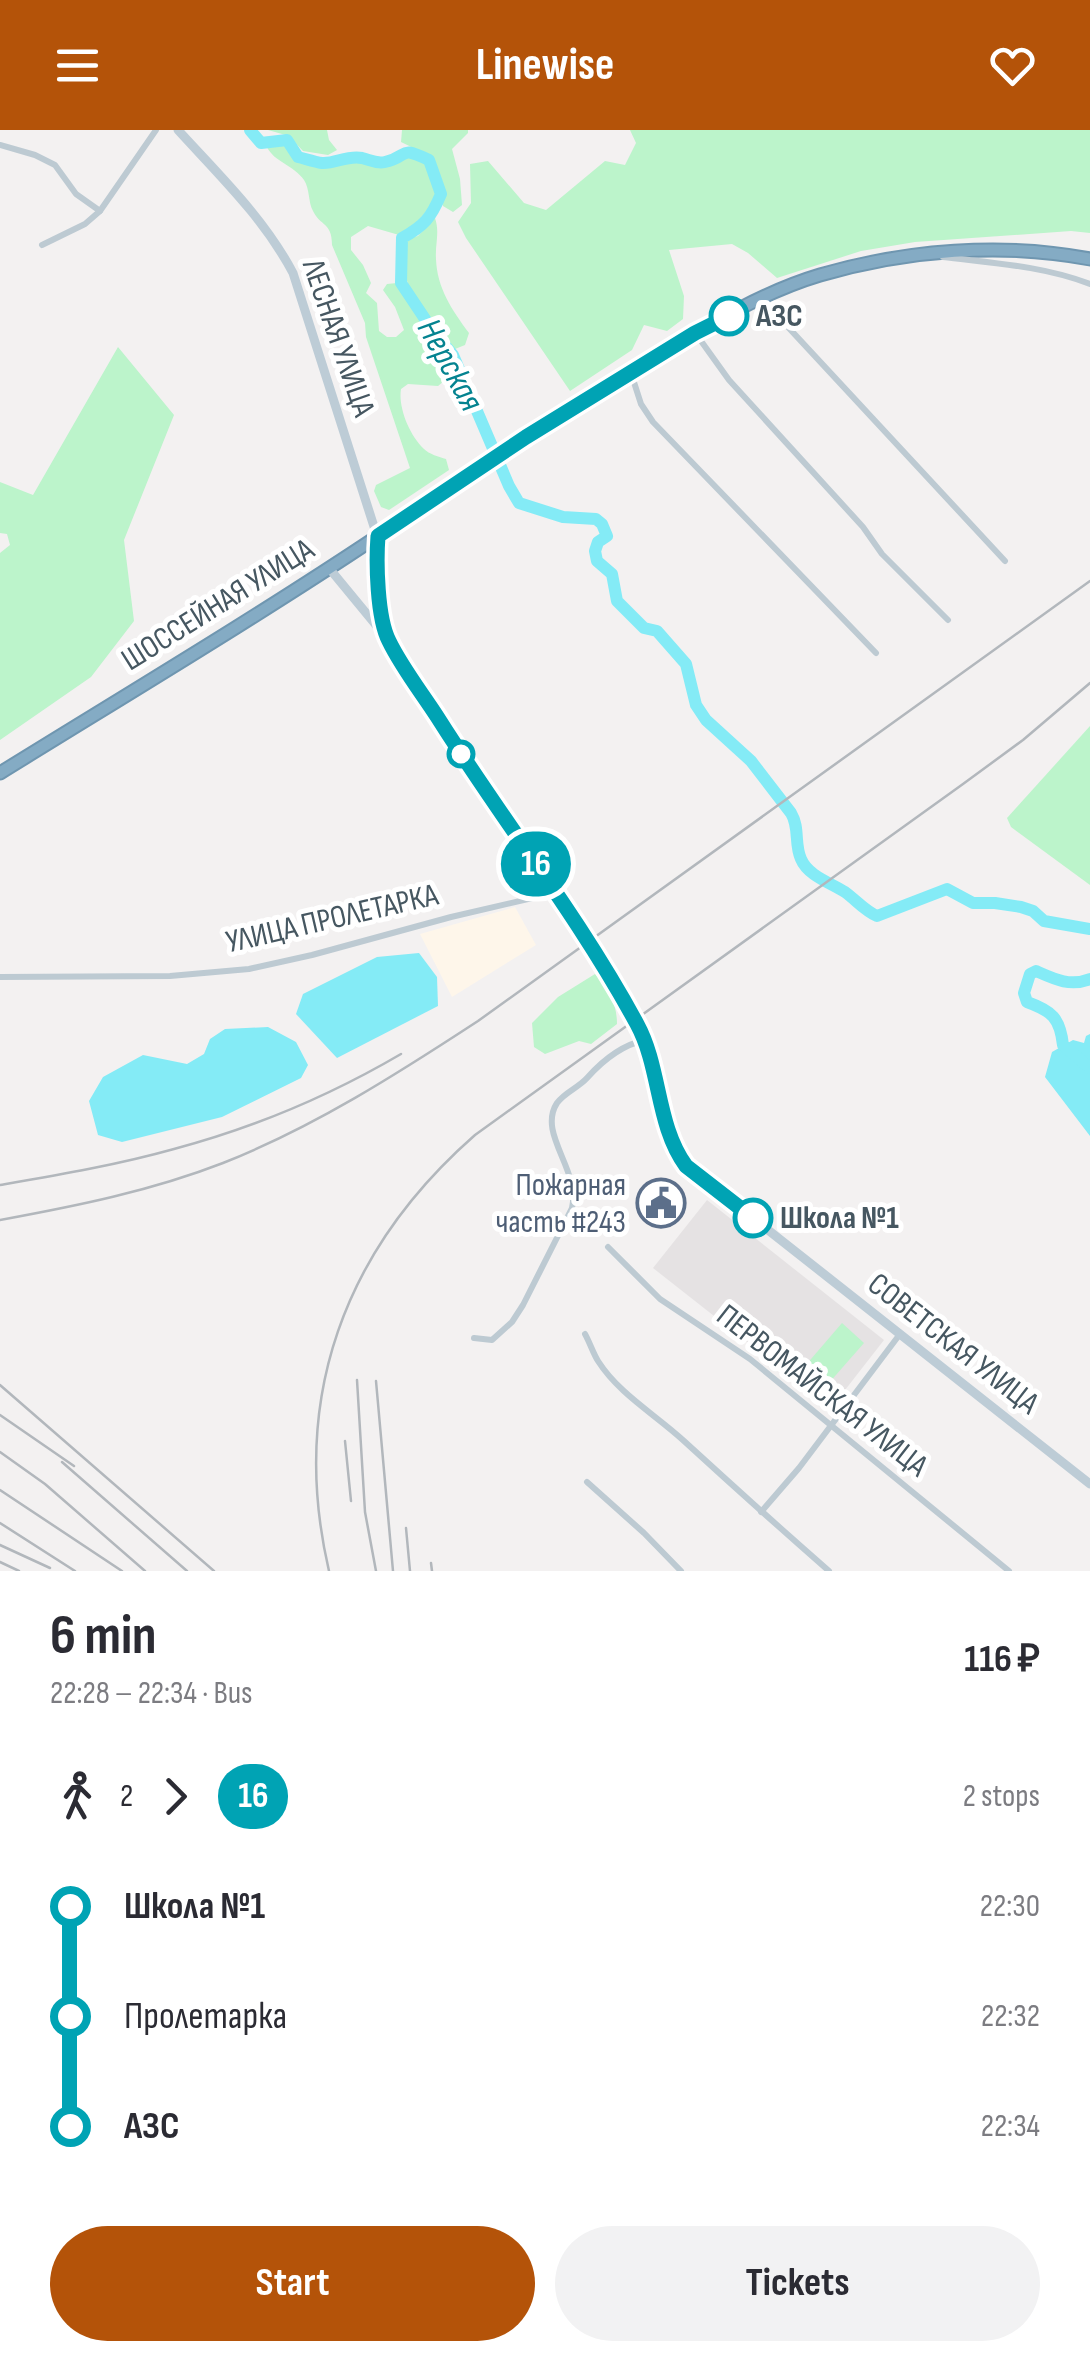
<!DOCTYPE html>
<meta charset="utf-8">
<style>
:root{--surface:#fff;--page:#f2f2f3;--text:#2b2b33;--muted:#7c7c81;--accent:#b45309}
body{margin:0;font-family:"Sofia Sans Condensed",sans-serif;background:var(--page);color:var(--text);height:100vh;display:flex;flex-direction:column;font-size:38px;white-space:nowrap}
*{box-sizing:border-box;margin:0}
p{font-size:32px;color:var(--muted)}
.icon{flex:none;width:55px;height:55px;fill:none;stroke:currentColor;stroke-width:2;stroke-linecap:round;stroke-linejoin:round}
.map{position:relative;height:1441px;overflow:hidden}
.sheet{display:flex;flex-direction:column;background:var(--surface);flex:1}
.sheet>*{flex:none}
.badge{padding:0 20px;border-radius:32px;font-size:35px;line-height:65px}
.map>.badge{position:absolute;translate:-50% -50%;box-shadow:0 0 0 5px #fff}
.legs{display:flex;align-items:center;gap:15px;height:110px;padding:0 50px;font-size:32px}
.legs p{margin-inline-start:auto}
.head{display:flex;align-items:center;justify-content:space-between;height:170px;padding:0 50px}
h1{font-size:55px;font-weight:700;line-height:75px}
.action{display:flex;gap:20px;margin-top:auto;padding:20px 50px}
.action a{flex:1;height:115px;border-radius:60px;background:var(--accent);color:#fff;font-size:40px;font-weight:700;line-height:115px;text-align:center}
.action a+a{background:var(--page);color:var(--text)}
ul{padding:0 50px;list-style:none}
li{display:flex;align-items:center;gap:35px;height:110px;font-size:38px}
li i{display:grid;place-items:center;width:15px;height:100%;margin:0 12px;background:currentColor}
li i::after{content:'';width:25px;height:25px;margin:-12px;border:8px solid;border-radius:50%;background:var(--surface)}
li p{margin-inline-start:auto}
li:first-child i{background:linear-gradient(#0000 50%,currentColor 0)}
li:last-child i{background:linear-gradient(currentColor 50%,#0000 0)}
header{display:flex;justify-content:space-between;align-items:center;height:130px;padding:0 50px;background:var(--accent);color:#fff;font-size:45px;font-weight:700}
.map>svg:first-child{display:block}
.commercial{fill:#fef6ea}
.education{fill:#e5e2e3}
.green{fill:#bcf4cb}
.water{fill:#84ebf6}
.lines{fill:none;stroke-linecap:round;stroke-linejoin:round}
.river{stroke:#84ebf6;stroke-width:12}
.highway-casing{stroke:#6f96b0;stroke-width:15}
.street{stroke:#bdcad2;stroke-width:6}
.secondary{stroke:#bdccd6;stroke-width:9}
.highway{stroke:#84abc4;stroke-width:11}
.rail{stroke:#b2b7bc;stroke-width:2.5}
.line-1-casing{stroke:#fff;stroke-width:22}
.line-1{stroke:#00a3b4;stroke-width:15}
.stop-1-dot{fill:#fff;stroke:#00a3b4;stroke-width:5}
.labels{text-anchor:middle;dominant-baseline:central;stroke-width:10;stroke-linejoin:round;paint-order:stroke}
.stop-label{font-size:32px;font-weight:bold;fill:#465761;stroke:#fff;text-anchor:start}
.street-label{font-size:32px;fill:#465761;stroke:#fff}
.service-label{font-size:32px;fill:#4e5e75;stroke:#fff;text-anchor:end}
.water-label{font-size:35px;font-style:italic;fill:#048390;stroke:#fff}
</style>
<header><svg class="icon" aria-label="menu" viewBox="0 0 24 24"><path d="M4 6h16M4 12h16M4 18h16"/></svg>Linewise<svg class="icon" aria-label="heart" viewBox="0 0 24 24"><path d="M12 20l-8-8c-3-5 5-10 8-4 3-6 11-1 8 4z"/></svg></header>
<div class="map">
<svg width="1090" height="1441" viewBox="0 0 1090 1441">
<rect width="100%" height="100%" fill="#f3f1f1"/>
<path class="commercial" d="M 515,777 L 536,815 L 452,867 L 420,804 Z"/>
<path class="education" d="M 707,1070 L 884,1210 L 831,1278 L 653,1138 Z"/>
<g class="green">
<path d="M 268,0 L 327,0 L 329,10 L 337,20 L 328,25 L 303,21 L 289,6 Z"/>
<path d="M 402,0 L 468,0 L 468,3 L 452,19 L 460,49 L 462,75 L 453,82 L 443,76 L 443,63 L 430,26 L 401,12 Z"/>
<path d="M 630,0 L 1090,0 L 1090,103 L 1071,101 L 915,112 L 861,121 L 777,148 L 748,123 L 732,114 L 669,120 L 684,166 L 683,189 L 667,201 L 644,195 L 632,220 L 570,261 L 466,108 L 458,92 L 471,73 L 470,34 L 488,31 L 524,73 L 546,80 L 605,31 L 625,35 L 636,13 Z"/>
<path d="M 278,14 L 286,15 L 297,30 L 325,37 L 343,31 L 359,32 L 372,36 L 382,36 L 406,25 L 426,34 L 437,64 C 427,82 418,94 399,105 L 368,96 L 351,107 L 351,120 L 363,135 L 371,153 L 366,163 L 377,173 L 379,201 L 387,207 L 396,207 L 404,200 L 395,177 L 383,160 L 387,154 L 397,153 L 447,231 L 450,246 L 438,256 L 408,254 L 401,259 C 398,277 409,305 424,319 C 429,324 439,327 446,329 L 449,340 L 389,380 L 381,377 L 374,361 L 376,355 L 410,338 L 366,207 L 365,193 L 332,115 C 332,92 320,96 313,81 C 308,72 310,59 304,50 C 294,35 274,32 267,17 Z"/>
<path d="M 435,88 C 440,103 435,113 436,129 C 437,158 452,180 469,203 L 465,215 L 455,219 C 441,205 413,169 407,151 C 403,139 404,120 406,109 L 418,106 Z"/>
<path d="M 118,217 L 174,285 L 124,410 L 134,491 L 91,547 L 0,610 L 0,423 L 10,415 L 7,404 L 0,403 L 0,352 L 33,365 Z"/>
<path d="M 1090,596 L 1090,755 L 1011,697 L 1007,688 Z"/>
<path d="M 595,844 C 609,859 617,874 617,894 L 591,914 L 579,911 L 545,924 L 534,917 L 532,893 L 558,867 Z"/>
<path d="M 842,1193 L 864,1213 L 821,1262 L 799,1243 Z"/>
</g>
<g class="water">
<path d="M 419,823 L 437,847 L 438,876 L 337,928 L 296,884 L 303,864 L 377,827 Z"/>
<path d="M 268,897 L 296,912 L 308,935 L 301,948 L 222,987 L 122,1012 L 98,1005 L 89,971 L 103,947 L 143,925 L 187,934 L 204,924 L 210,909 L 225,899 Z"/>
<path d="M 1090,904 L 1090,1006 L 1045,947 L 1052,922 L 1073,910 L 1084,913 L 1086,906 Z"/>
</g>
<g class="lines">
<g class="river">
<path d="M 250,0 L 261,13 L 287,10 L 298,27 C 306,29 315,32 322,33 C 335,34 347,25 362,28 C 370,30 376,34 385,32 C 411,26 397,15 429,30 L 441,64 C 431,88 424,96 402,108 L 401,153 L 433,201 L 453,225 L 509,356 L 519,373 L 563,387 L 596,389 L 602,394 L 607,406 L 598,412 L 595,421 L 597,431 L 612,444 L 617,471 L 644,498 L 657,501 L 686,534 L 696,575 L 706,590 L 751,631 L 791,683 C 800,698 794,714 801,729 C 808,746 831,753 845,762 C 856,770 865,781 877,786 L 947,759 L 973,773 L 995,773 L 1021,777 L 1033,781 L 1044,791 L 1090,799"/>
<path d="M 1090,849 C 1070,857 1054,849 1036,841 L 1030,844 L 1024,863 L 1027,872 C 1052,881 1060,888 1063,915 L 1090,938"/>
</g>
<g class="highway-casing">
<path id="highway" d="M 0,643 C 126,565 255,488 378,406 C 464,348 550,291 639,237 C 696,203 756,164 820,145 C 906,120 1002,112 1090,129"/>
</g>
<g class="street">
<path d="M 0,15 L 35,25 L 55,35 L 76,64 L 100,81"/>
<path d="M 42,115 L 85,94 L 100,81 L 156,0"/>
<path d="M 943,127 C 992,133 1044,136 1090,154"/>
<path d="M 762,169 L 1005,431"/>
<path d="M 696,204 L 729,250 L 863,397 L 882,424 L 948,490"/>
<path d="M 631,243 L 641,274 L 653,292 L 876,523"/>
<path d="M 0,847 L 170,846 L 249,839 L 312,825 L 451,787 L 554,763"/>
<path d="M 608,1117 L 660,1169 L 750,1229 L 1009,1441"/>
<path d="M 585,1204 C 590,1213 593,1223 598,1231 C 619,1264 656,1285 684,1311 C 732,1355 780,1398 829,1441"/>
<path d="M 474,1208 L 492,1210 L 512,1192 L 523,1175 L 572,1078 C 581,1040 537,1004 557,973 C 565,962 578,958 587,948 C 603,930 622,915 645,910"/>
<path d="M 587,1352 L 644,1403 L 681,1441"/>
<path d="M 761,1382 L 799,1338 L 900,1204"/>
</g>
<g class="secondary">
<path d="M 178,0 C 219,45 264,88 293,143 L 377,406 L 376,432 L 387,508 L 472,642 L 602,832 L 639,897 L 645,910 L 673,1013 L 687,1036 L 1090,1354"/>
<path d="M 329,438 L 385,506"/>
</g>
<use href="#highway" class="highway"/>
<g class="rail">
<path d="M 0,1055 C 58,1045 117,1035 174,1019 C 253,998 331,965 401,924"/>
<path d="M 0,1090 C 76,1076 151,1061 223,1033 C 314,997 397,944 478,891 L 1090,451"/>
<path d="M 357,1250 L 365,1382 L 376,1441"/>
<path d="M 376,1251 L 393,1441"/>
<path d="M 0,1255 L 214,1441"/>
<path d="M 0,1285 L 74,1336"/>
<path d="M 345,1311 L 351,1371"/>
<path d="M 0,1322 L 45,1354 L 145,1441"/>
<path d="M 62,1332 L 187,1441"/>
<path d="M 0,1360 L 122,1441"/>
<path d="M 0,1393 L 75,1441"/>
<path d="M 406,1398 L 410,1441"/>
<path d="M 0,1415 L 50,1438"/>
<path d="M 0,1432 L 19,1441"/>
<path d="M 431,1433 L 432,1441"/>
<path d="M 329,1441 C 289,1269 344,1120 475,1005 L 963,654 L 1023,610 L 1090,553"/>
</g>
</g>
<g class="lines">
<g class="line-1-casing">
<path id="line-1" d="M 729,186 L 695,203 L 526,307 L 378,406 C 376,432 377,488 389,511 C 402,538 422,563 438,588 C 503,691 579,787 637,894 C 661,938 656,995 686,1036 L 753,1088"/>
</g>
<use href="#line-1" class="line-1"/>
</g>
<defs>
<g id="civic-ring" transform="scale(2.5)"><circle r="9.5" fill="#fff" stroke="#5c6f8a" stroke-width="1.5"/><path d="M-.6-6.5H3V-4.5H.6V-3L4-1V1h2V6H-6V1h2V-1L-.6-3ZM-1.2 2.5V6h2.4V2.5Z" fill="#5c6f8a"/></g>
</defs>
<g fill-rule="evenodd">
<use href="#civic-ring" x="661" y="1073"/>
</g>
<g class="stop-1-dot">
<circle cx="729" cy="186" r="18"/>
<circle cx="461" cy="624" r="12"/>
<circle cx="753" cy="1088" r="18"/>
</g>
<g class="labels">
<g class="stop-label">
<text x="756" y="186">АЗС</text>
<text x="780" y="1088">Школа №1</text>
</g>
<g class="street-label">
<text transform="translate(338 208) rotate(71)">ЛЕСНАЯ УЛИЦА</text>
<text transform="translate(218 475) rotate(-32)">ШОССЕЙНАЯ УЛИЦА</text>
<text transform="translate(332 789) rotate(-13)">УЛИЦА ПРОЛЕТАРКА</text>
<text transform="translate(953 1214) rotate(38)">СОВЕТСКАЯ УЛИЦА</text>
<text transform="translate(822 1261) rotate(38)">ПЕРВОМАЙСКАЯ УЛИЦА</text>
</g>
<g class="service-label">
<text x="626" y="1055">Пожарная<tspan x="626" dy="37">часть #243</tspan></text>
</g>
<g class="water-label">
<text transform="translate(450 235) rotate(61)">Нерская</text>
</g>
</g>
</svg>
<b class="badge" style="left:536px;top:734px;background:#00a3b4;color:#fff">16</b>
</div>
<section class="sheet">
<div class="head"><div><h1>6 min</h1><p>22:28 – 22:34 · Bus</p></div><b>116 ₽</b></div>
<div class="legs"><svg class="icon" aria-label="walk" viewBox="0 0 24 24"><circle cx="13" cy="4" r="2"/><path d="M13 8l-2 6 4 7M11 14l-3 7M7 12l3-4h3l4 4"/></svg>2<svg class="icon" aria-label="forward" viewBox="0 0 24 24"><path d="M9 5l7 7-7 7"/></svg><b class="badge" style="background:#00a3b4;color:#fff">16</b><p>2 stops</p></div>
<ul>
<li><i style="color:#00a3b4"></i><b>Школа №1</b><p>22:30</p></li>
<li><i style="color:#00a3b4"></i><span>Пролетарка</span><p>22:32</p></li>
<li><i style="color:#00a3b4"></i><b>АЗС</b><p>22:34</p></li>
</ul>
<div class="action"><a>Start</a><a>Tickets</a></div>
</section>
